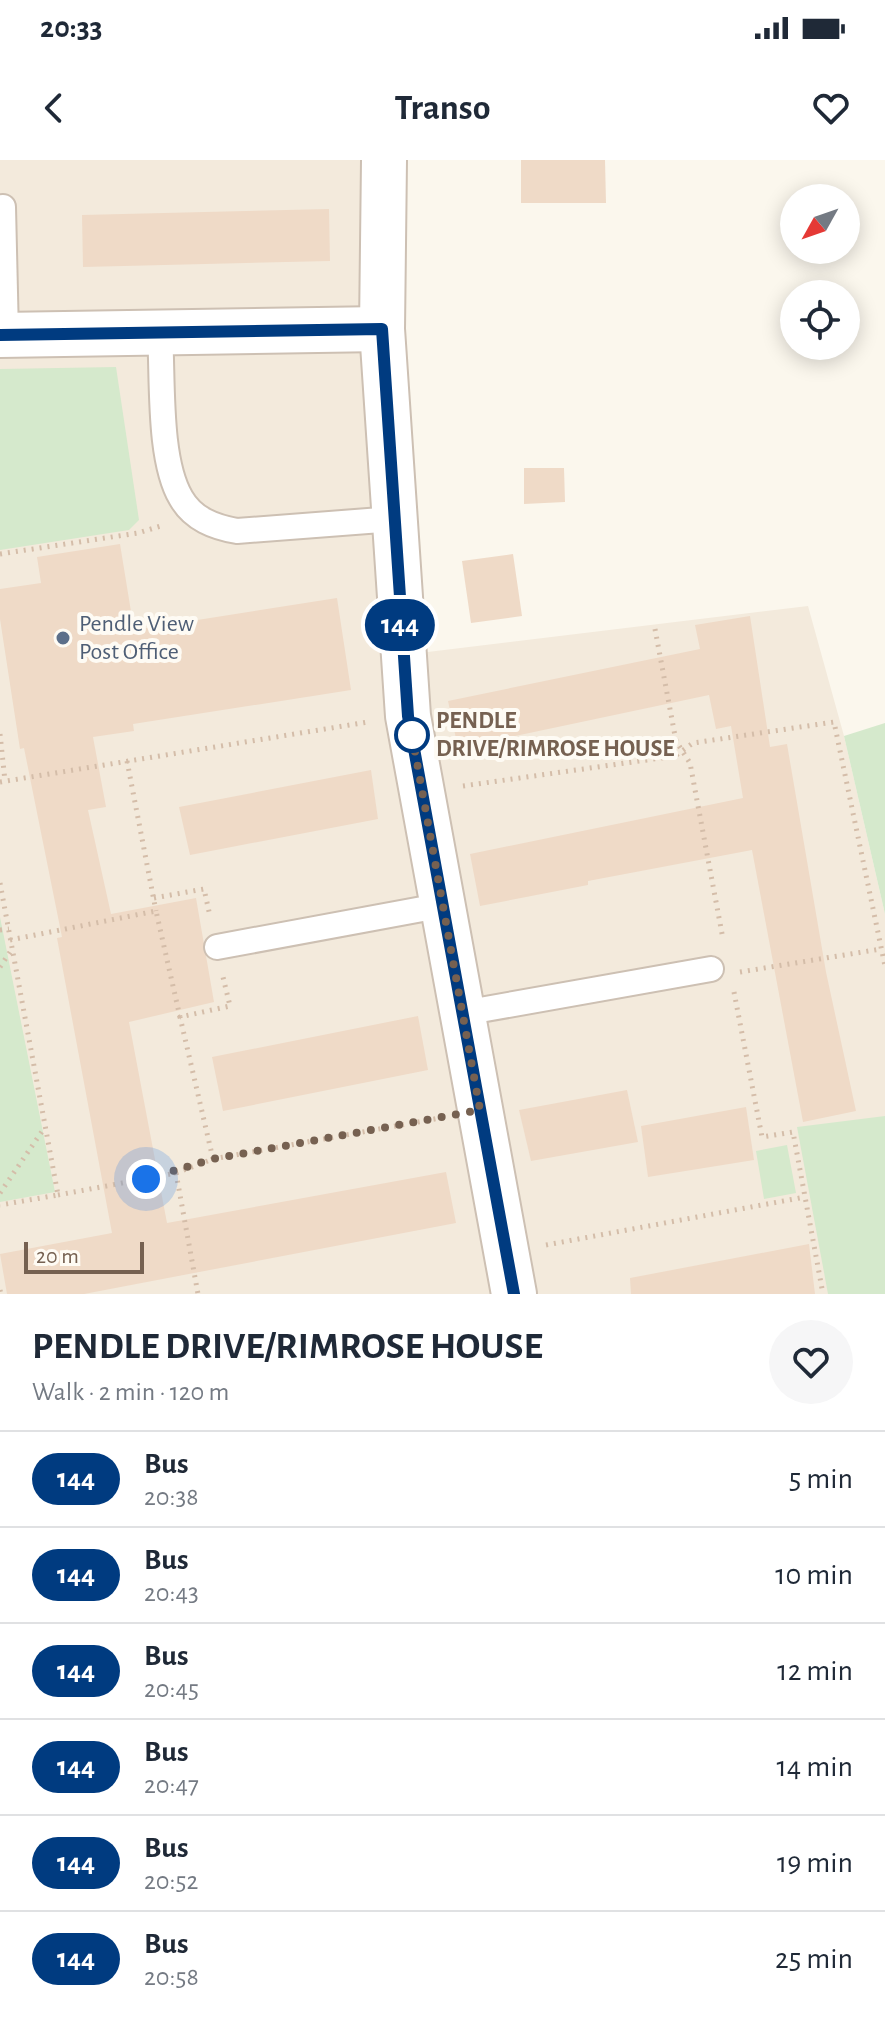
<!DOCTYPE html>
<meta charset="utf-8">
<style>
:root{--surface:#fff;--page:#f6f6f7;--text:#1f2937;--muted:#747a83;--line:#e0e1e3}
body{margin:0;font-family:"Alegreya Sans",sans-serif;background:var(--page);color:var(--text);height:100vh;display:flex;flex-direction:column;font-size:30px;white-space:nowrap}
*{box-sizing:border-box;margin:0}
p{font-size:26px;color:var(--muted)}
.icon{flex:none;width:44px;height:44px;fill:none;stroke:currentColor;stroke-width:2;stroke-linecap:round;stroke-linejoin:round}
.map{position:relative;height:1134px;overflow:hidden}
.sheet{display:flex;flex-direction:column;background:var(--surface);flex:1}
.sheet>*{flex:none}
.badge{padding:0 16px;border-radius:26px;font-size:28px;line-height:52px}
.needle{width:52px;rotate:230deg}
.buttons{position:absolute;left:780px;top:24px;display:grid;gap:16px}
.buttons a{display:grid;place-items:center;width:80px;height:80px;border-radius:50%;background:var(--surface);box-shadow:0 4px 20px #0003;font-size:40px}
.scale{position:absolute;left:24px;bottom:20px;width:120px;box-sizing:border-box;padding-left:8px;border:4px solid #766151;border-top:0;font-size:22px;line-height:28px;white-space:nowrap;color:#766151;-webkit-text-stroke:6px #fefbf4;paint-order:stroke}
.you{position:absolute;width:40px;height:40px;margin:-20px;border:6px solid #fff;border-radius:50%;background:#1a73e8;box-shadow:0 0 0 12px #1a73e833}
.map>.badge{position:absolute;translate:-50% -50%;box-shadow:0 0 0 4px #fff}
.round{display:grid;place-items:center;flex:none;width:84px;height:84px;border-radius:42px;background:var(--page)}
.overview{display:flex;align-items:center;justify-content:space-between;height:136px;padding:0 32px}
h1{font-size:38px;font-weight:700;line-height:60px}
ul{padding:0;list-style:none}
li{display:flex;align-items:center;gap:24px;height:96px;padding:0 32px;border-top:2px solid var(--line)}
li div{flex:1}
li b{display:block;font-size:30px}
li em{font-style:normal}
li .badge{min-width:88px;font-weight:700;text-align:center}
.status{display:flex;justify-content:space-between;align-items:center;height:56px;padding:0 40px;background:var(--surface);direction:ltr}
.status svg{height:22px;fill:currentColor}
header{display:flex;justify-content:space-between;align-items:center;height:104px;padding:0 32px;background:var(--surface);font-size:36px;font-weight:700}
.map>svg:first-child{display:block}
.residential{fill:#f3eadc}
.green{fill:#d5e9cc}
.building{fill:#efdac7}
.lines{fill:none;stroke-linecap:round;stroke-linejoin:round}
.lane-casing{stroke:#cdc0b3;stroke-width:28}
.street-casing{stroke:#cdc0b3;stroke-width:48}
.path{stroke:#d4bda9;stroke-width:5;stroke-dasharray:2 6;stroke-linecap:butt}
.lane{stroke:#fff;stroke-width:24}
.street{stroke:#fff;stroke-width:44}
.line-casing{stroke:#fff;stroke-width:18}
.line{stroke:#003b80;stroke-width:12}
.walk{stroke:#766151;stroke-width:8;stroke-dasharray:0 14.4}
.service-dot{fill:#5c6f8a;stroke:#fefbf4;stroke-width:3}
.stop-dot{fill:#fff;stroke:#003b80;stroke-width:4}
.labels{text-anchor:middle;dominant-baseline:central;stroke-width:8;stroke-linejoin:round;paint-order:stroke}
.service-label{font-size:24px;fill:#4e5e75;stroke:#fefbf4;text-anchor:start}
.stop-label{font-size:24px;font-weight:bold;fill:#766151;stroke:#fefbf4;text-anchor:start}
</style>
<div class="status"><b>20:33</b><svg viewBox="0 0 49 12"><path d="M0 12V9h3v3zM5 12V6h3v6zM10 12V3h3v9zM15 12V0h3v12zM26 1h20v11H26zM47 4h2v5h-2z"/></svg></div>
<header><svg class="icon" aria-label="back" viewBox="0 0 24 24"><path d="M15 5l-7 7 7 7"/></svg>Transo<svg class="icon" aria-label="heart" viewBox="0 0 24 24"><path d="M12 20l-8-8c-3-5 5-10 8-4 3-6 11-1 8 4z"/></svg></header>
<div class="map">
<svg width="885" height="1134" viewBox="0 0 885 1134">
<rect width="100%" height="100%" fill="#fbf7ed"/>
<path class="residential" d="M 0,0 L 367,0 L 403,495 L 808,446 L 844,576 L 885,754 L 885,1134 L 0,1134 Z"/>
<g class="green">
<path d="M 116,207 L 139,360 L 129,370 L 0,390 L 0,209 Z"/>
<path d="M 885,563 L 885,754 L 844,576 Z"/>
<path d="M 0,757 L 55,1032 L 0,1042 Z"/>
<path d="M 885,956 L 885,1134 L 828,1134 L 797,967 Z"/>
<path d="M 787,985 L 796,1033 L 764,1039 L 756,991 Z"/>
</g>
<g class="building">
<path d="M 521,0 L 605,0 L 606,43 L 521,43 Z"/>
<path d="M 329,49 L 330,101 L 83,107 L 82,55 Z"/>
<path d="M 524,308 L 564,308 L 565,342 L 524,344 Z"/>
<path d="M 120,384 L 134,470 L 337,438 L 351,530 L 133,564 L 134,571 L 93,577 L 106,647 L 88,650 L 111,754 L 196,738 L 214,842 L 129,862 L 167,1063 L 446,1012 L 456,1063 L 84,1134 L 7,1134 L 0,1094 L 112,1073 L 57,778 L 62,777 L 24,588 L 20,589 L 0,459 L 0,429 L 41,423 L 37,397 Z"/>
<path d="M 513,394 L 522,456 L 471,463 L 462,401 Z"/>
<path d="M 750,456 L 770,587 L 787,584 L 826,812 L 856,951 L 803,962 L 752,690 L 588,721 L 588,725 L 480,746 L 470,694 L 743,638 L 731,566 L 716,569 L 709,535 L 458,588 L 448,541 L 700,489 L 695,465 Z"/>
<path d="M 371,610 L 378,659 L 190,695 L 179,647 Z"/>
<path d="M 418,856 L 428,910 L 223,951 L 212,897 Z"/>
<path d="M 627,930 L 638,982 L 531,1001 L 519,950 Z"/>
<path d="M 746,947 L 754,1000 L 648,1017 L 641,966 Z"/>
<path d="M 809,1084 L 815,1134 L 631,1134 L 630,1118 Z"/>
</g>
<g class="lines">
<g class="lane-casing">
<g id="lane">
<path d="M 3,47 L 6,175"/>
<path d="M 160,174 C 163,219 158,299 181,338 C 193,359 214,367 237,371 L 394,359"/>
<path d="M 217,787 L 444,745"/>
<path d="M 463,853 L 711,809"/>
</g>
</g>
<g class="street-casing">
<g id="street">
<path d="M 384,0 L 382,169 L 408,556 L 514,1134"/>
<path d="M 0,175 L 382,169"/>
</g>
</g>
<g class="path">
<path d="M 0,394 L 138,373 L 164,365"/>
<path d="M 655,469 L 676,581 L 690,603 L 723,779"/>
<path d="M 0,574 L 5,621"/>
<path d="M 127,601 L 156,751"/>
<path d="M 0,622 L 368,562"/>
<path d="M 463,626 L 675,596 L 693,583 L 834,562 L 885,806"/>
<path d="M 0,723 L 58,1035 L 0,1045"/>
<path d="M 154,738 L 204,729 L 210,756"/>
<path d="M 0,770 L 9,769"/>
<path d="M 10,780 L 156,751 L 180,857"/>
<path d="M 0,807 L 12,789"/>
<path d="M 740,812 L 881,789"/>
<path d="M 734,832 L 762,977 L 793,972 L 823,1134"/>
<path d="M 213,999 L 440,958"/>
<path d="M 176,1013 L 213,999 L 180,857 L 230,846 L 223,817"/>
<path d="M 0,1033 L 45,967"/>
<path d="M 58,1035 L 176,1013 L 198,1134"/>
<path d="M 546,1085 L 805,1037"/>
<path d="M 0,1130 L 1,1134"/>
</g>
<use href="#lane" class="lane"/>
<use href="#street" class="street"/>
</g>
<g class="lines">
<g class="line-casing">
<path id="line" d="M 0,175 L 382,169 L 408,556 L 514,1134"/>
</g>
<use href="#line" class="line"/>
<path class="walk" d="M 146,1019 L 213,999 L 480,950 L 412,575"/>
</g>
<circle class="service-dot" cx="63" cy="478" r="8"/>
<circle class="stop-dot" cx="412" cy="575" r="16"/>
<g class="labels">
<g class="service-label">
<text x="79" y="464">Pendle View<tspan x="79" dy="28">Post Office</tspan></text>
</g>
<g class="stop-label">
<text x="436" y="561">PENDLE<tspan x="436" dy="28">DRIVE/RIMROSE HOUSE</tspan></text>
</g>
</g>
</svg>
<div class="buttons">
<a><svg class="needle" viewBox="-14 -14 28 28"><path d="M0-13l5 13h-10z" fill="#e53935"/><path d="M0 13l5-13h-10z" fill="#747a83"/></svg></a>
<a><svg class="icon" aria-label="locate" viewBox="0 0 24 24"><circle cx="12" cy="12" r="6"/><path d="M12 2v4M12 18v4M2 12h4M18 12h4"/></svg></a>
</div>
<div class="scale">20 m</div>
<div class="you" style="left:146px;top:1019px"></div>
<b class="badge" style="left:400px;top:465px;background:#003b80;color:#fff">144</b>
</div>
<section class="sheet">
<div class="overview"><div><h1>PENDLE DRIVE/RIMROSE HOUSE</h1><p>Walk · 2 min · 120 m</p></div><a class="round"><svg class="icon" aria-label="heart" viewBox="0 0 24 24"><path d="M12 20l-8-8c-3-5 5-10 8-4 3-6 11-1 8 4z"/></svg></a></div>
<ul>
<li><span class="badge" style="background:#003b80;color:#fff">144</span><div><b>Bus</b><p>20:38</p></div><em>5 min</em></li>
<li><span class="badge" style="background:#003b80;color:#fff">144</span><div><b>Bus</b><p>20:43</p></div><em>10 min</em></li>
<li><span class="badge" style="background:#003b80;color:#fff">144</span><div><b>Bus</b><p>20:45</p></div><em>12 min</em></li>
<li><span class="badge" style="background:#003b80;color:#fff">144</span><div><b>Bus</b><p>20:47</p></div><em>14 min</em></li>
<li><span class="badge" style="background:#003b80;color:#fff">144</span><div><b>Bus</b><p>20:52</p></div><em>19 min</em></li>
<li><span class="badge" style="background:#003b80;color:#fff">144</span><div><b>Bus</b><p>20:58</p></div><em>25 min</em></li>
</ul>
</section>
